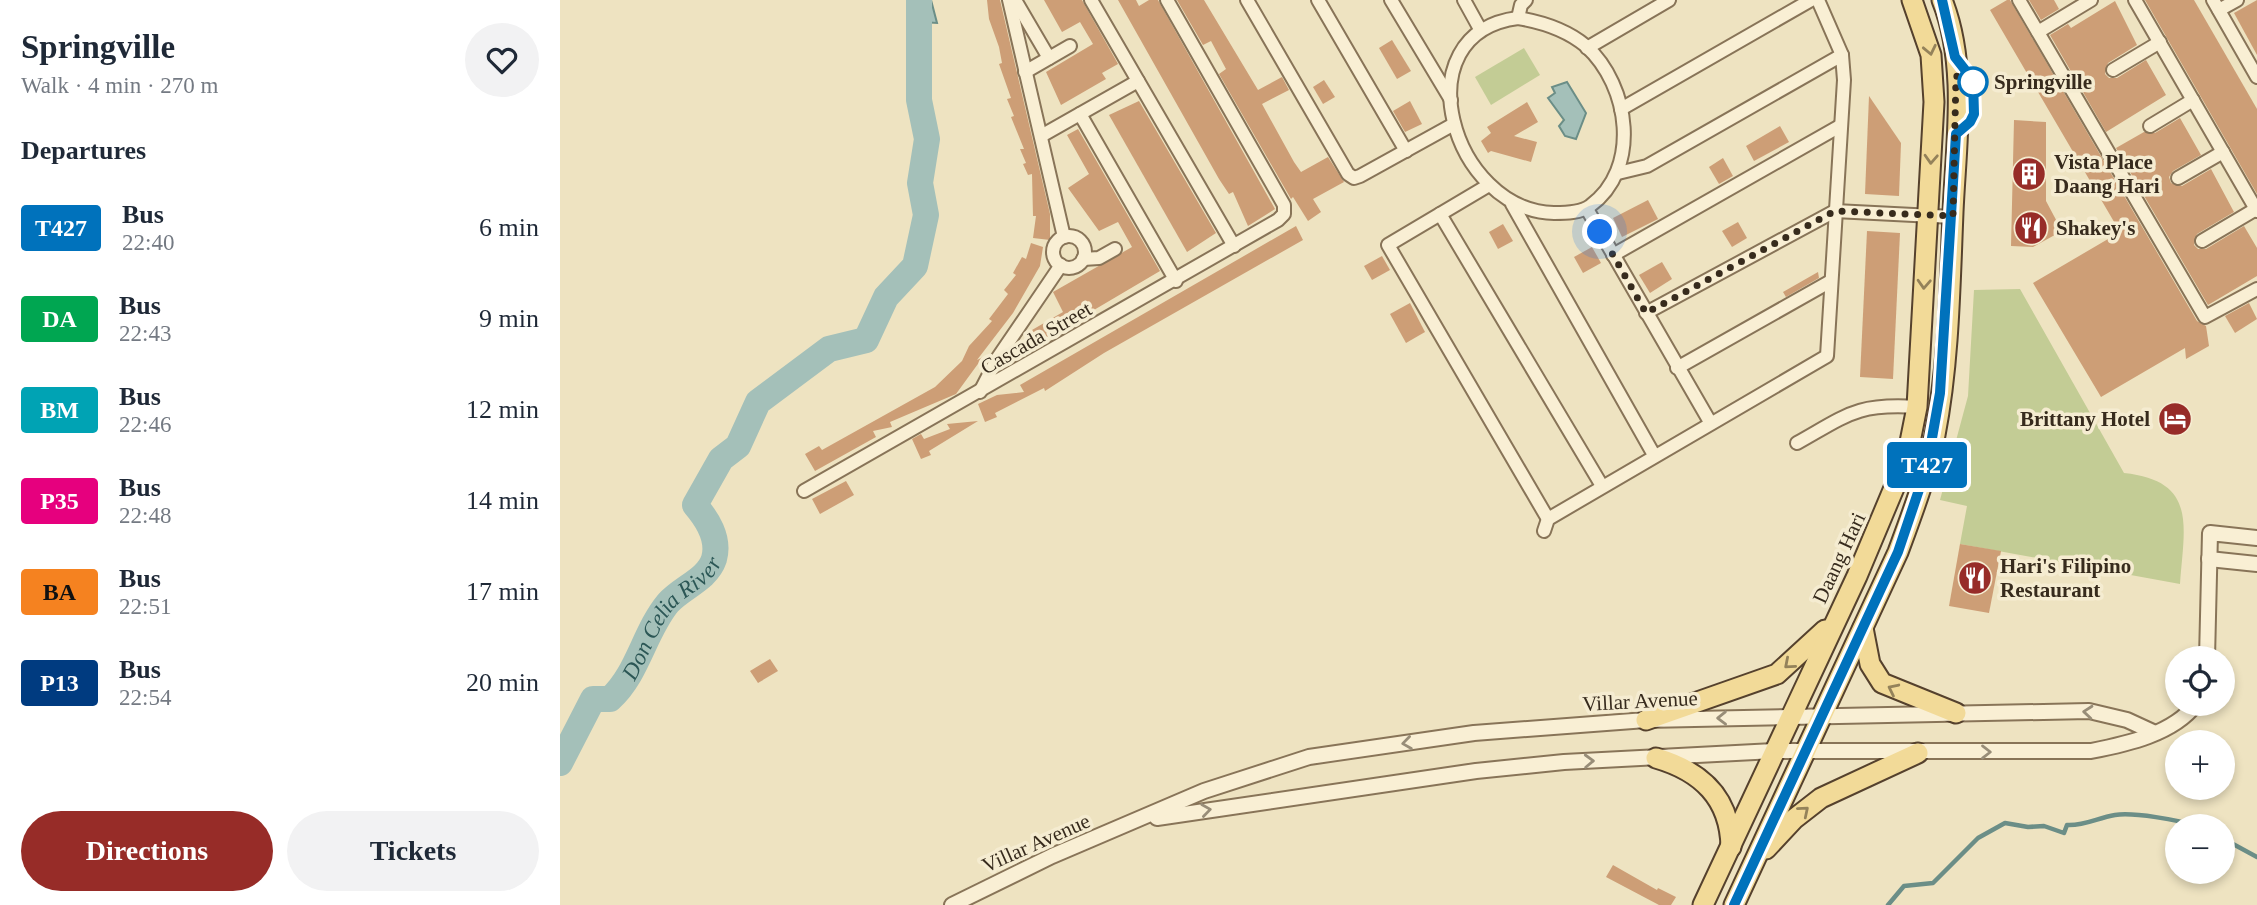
<!DOCTYPE html>
<meta charset="utf-8">
<style>
:root{--surface:#fff;--page:#f2f2f3;--text:#1f2937;--muted:#747a83;--accent:#972c28}
body{margin:0;font-family:"Times New Roman",serif;background:var(--page);color:var(--text);height:100vh;display:flex;flex-direction:column;font-size:26px;white-space:nowrap}
*{box-sizing:border-box;margin:0}
p{font-size:23px;color:var(--muted)}
.icon{flex:none;width:38px;height:38px;fill:none;stroke:currentColor;stroke-width:2;stroke-linecap:round;stroke-linejoin:round}
.map{position:relative;flex:1;overflow:hidden}
.side{display:flex;flex-direction:column;background:var(--surface);width:560px}
.side>*{flex:none}
.badge{padding:0 14px;border-radius:5px;font-size:24px;line-height:46px}
.tools{position:absolute;left:1605px;top:646px;display:grid;gap:14px}
.tools a{display:grid;place-items:center;width:70px;height:70px;border-radius:50%;background:var(--surface);box-shadow:0 4px 10px #0003;font-size:35px}
.you{position:absolute;width:35px;height:35px;margin:-18px;border:5px solid #fff;border-radius:50%;background:#1a73e8;box-shadow:0 0 0 10px #1a73e833}
.map>.badge{position:absolute;translate:-50% -50%;box-shadow:0 0 0 4px #fff}
h2{padding:0 21px;font-size:26px;line-height:63px}
.round{display:grid;place-items:center;flex:none;width:74px;height:74px;border-radius:37px;background:var(--page)}
.head{display:flex;align-items:center;justify-content:space-between;height:119px;padding:0 21px}
h1{font-size:33px;font-weight:800;line-height:52px}
.cta{display:flex;gap:14px;margin-top:auto;padding:14px 21px}
.cta a{flex:1;height:80px;border-radius:42px;background:var(--accent);color:#fff;font-size:28px;font-weight:800;line-height:80px;text-align:center}
.cta a+a{background:var(--page);color:var(--text)}
ul{padding:0;list-style:none}
li{display:flex;align-items:center;gap:21px;height:91px;padding:0 21px}
li div{flex:1}
li b{display:block;font-size:26px}
li em{font-style:normal}
li .badge{min-width:77px;font-weight:700;text-align:center}
main{display:flex;flex:1;min-height:0}
.map>svg:first-child{display:block}
.green{fill:#c3cc95}
.water{fill:#a4c0b9;stroke:#6b8e87;stroke-width:2}
.lines{fill:none;stroke-linecap:round;stroke-linejoin:round}
.stream{stroke:#6b8e87;stroke-width:4.5}
.river{stroke:#a4c0b9;stroke-width:26}
.building{fill:#cd9e76}
.minor-casing{stroke:#887458;stroke-width:16}
.tertiary-casing{stroke:#887458;stroke-width:18}
.primary-casing{stroke:#55412d;stroke-width:23}
.minor{stroke:#f9efd4;stroke-width:12}
.tertiary{stroke:#f9efd4;stroke-width:14}
.primary{stroke:#f2da98;stroke-width:19}
.oneway{stroke:#94825a}
.oneway2{stroke:#988d78}
.line-casing{stroke:#fff;stroke-width:16}
.line{stroke:#0072bc;stroke-width:10}
.walk{stroke:#372b1d;stroke-width:7;stroke-dasharray:0 12.6}
.stop-dot{fill:#fff;stroke:#0072bc;stroke-width:3.5}
.labels{text-anchor:middle;dominant-baseline:central;stroke-width:7;stroke-linejoin:round;paint-order:stroke}
.stop-label{font-size:21px;font-weight:bold;fill:#372b1d;stroke:#f5ecd1;text-anchor:start}
.poi-label{font-size:21px;font-weight:bold;fill:#372b1d;stroke:#f5ecd1;text-anchor:start}
.street-label{font-size:21px;fill:#372b1d;stroke:#f5ecd1}
.water-label{font-size:23px;font-style:italic;fill:#2c5756;stroke:#f5ecd1}
</style>
<main>
<section class="side">
<div class="head"><div><h1>Springville</h1><p>Walk · 4 min · 270 m</p></div><a class="round"><svg class="icon" aria-label="heart" viewBox="0 0 24 24"><path d="M12 20l-8-8c-3-5 5-10 8-4 3-6 11-1 8 4z"/></svg></a></div>
<h2>Departures</h2>
<ul>
<li><span class="badge" style="background:#0072bc;color:#fff">T427</span><div><b>Bus</b><p>22:40</p></div><em>6 min</em></li>
<li><span class="badge" style="background:#00a651;color:#fff">DA</span><div><b>Bus</b><p>22:43</p></div><em>9 min</em></li>
<li><span class="badge" style="background:#00a3b4;color:#fff">BM</span><div><b>Bus</b><p>22:46</p></div><em>12 min</em></li>
<li><span class="badge" style="background:#e6007e;color:#fff">P35</span><div><b>Bus</b><p>22:48</p></div><em>14 min</em></li>
<li><span class="badge" style="background:#f58220;color:#111">BA</span><div><b>Bus</b><p>22:51</p></div><em>17 min</em></li>
<li><span class="badge" style="background:#003b80;color:#fff">P13</span><div><b>Bus</b><p>22:54</p></div><em>20 min</em></li>
</ul>
<div class="cta"><a>Directions</a><a>Tickets</a></div>
</section>
<div class="map">
<svg width="1697" height="905" viewBox="0 0 1697 905">
<rect width="100%" height="100%" fill="#eee3c1"/>
<g class="green">
<path d="M 964,48 L 980,75 L 931,105 L 915,77 Z"/>
<path d="M 1460,289 L 1564,473 C 1638,481 1624,526 1620,584 L 1400,544 L 1407,506 L 1380,500 L 1408,396 L 1414,290 Z"/>
</g>
<g class="water">
<path d="M 349,0 L 371,0 L 377,23 L 361,22 Z"/>
<path d="M 1007,82 L 1026,113 L 1016,139 L 1005,136 L 999,126 L 1004,120 L 988,98 L 995,93 L 992,87 Z"/>
</g>
<g class="lines">
<g class="stream">
<path d="M 1662,838 L 1697,857"/>
<path d="M 1328,905 L 1344,886 L 1373,883 L 1418,838 L 1445,823 L 1468,827 L 1484,826 L 1504,833 L 1507,825 C 1525,826 1537,818 1555,815 C 1573,812 1619,820 1636,826"/>
</g>
<path class="river" id="s1" d="M 0,763 L 33,699 L 50,699 C 78,674 84,632 108,603 C 122,587 147,580 154,559 C 160,538 147,519 135,505 L 161,459 L 178,446 L 198,402 L 269,349 L 306,340 L 326,297 L 355,266 L 366,215 L 360,183 L 367,139 L 359,100 L 359,0"/>
</g>
<g class="building">
<path d="M 427,0 L 440,0 L 490,214 L 490,240 L 473,238 L 476,216 L 473,216 L 472,174 L 468,175 L 463,164 L 466,163 L 460,149 L 464,149 L 451,117 L 454,116 L 447,99 L 451,98 L 439,64 L 442,63 L 439,47 L 429,19 Z"/>
<path d="M 484,0 L 522,0 L 558,64 L 542,73 L 546,79 L 501,105 L 486,72 L 533,44 L 520,22 L 502,32 Z"/>
<path d="M 558,0 L 576,0 L 579,6 L 589,0 L 598,0 L 715,209 L 688,226 L 673,192 L 669,194 L 659,179 Z"/>
<path d="M 617,0 L 644,0 L 698,90 L 722,77 L 729,90 L 702,104 L 734,162 L 741,172 L 768,157 L 784,182 L 753,199 L 761,212 L 748,221 L 733,197 L 731,199 L 659,74 L 666,69 L 651,41 L 643,45 Z"/>
<path d="M 1447,0 L 1450,0 L 1637,321 L 1646,326 L 1649,346 L 1626,359 L 1625,348 L 1541,397 L 1473,283 L 1560,232 L 1430,10 Z"/>
<path d="M 1469,0 L 1494,0 L 1499,9 L 1481,20 Z"/>
<path d="M 1585,0 L 1634,0 L 1697,109 L 1697,194 Z"/>
<path d="M 1697,0 L 1697,55 L 1674,13 Z"/>
<path d="M 1555,1 L 1577,45 L 1548,63 L 1545,74 L 1549,78 L 1557,78 L 1586,60 L 1606,95 L 1546,132 L 1490,35 L 1508,24 L 1511,28 Z"/>
<path d="M 832,40 L 851,71 L 837,79 L 819,48 Z"/>
<path d="M 764,80 L 775,97 L 763,104 L 753,87 Z"/>
<path d="M 1309,96 L 1341,143 L 1339,196 L 1305,194 Z"/>
<path d="M 579,101 L 656,233 L 627,252 L 549,115 Z"/>
<path d="M 850,101 L 862,124 L 845,132 L 833,111 Z"/>
<path d="M 967,102 L 978,122 L 954,136 L 977,142 L 971,162 L 931,151 L 928,153 L 921,141 L 931,133 L 927,127 Z"/>
<path d="M 1620,118 L 1641,155 L 1613,171 L 1609,177 L 1611,183 L 1622,186 L 1651,169 L 1674,212 L 1637,234 L 1634,245 L 1638,249 L 1646,249 L 1684,226 L 1697,248 L 1697,276 L 1648,305 L 1556,148 L 1584,132 L 1595,133 Z"/>
<path d="M 1454,120 L 1486,122 L 1486,201 L 1502,231 L 1473,247 L 1451,246 Z"/>
<path d="M 1220,126 L 1229,142 L 1194,161 L 1186,146 Z"/>
<path d="M 518,129 L 600,271 L 478,343 L 472,330 L 503,312 L 493,292 L 572,247 L 558,222 L 539,231 L 508,188 L 529,174 L 507,135 Z"/>
<path d="M 1163,158 L 1173,176 L 1159,184 L 1149,167 Z"/>
<path d="M 1088,200 L 1098,219 L 1062,237 L 1053,218 Z"/>
<path d="M 1178,222 L 1187,238 L 1172,247 L 1162,231 Z"/>
<path d="M 943,224 L 953,241 L 938,249 L 929,232 Z"/>
<path d="M 736,226 L 743,240 L 544,353 L 485,391 L 484,388 L 435,413 L 437,417 L 425,422 L 418,404 L 437,395 L 464,392 L 460,385 Z"/>
<path d="M 1307,231 L 1340,233 L 1333,379 L 1300,377 Z"/>
<path d="M 471,243 L 483,247 L 480,266 L 453,313 L 417,360 L 423,357 L 396,394 L 330,422 L 332,427 L 313,431 L 316,437 L 255,471 L 245,454 L 259,446 L 262,450 L 375,387 L 402,361 L 409,346 L 432,321 L 429,319 L 448,294 L 444,290 L 456,275 L 453,273 L 462,257 L 466,259 Z"/>
<path d="M 1032,247 L 1041,263 L 1023,273 L 1014,257 Z"/>
<path d="M 822,256 L 830,270 L 812,280 L 804,266 Z"/>
<path d="M 1102,262 L 1112,279 L 1090,293 L 1079,275 Z"/>
<path d="M 1258,272 L 1259,278 L 1226,297 L 1223,292 Z"/>
<path d="M 850,303 L 865,332 L 846,343 L 830,314 Z"/>
<path d="M 1689,303 L 1697,319 L 1675,333 L 1665,316 Z"/>
<path d="M 418,421 L 369,451 L 371,455 L 361,459 L 352,439 L 361,434 L 364,439 L 390,429 L 387,424 Z"/>
<path d="M 286,481 L 294,495 L 260,514 L 252,499 Z"/>
<path d="M 1400,544 L 1441,551 L 1429,613 L 1389,606 Z"/>
<path d="M 210,659 L 218,671 L 198,683 L 190,671 Z"/>
<path d="M 1053,865 L 1097,890 L 1098,888 L 1116,897 L 1111,905 L 1099,905 L 1046,877 Z"/>
</g>
<g class="lines">
<g class="minor-casing">
<g id="minor">
<path d="M 449,0 L 504,237"/>
<path d="M 455,0 L 489,58"/>
<path d="M 531,0 L 674,246"/>
<path d="M 687,0 L 788,174 L 794,178 L 800,176 L 894,124"/>
<path d="M 758,0 L 846,151"/>
<path d="M 831,0 L 891,100"/>
<path d="M 904,0 L 920,29"/>
<path d="M 1459,0 L 1645,317 L 1697,289"/>
<path d="M 1575,0 L 1697,211"/>
<path d="M 1653,0 L 1697,77"/>
<path d="M 1659,10 L 1677,0"/>
<path d="M 958,18 C 982,22 1007,30 1026,46 C 1070,86 1081,169 1030,206 C 1021,213 1005,213 994,213 C 892,211 840,33 958,18 Z"/>
<path d="M 958,18 L 961,5 L 966,0"/>
<path d="M 1478,32 L 1531,0"/>
<path d="M 1027,48 L 1109,0"/>
<path d="M 1553,70 L 1600,42"/>
<path d="M 465,72 L 510,46"/>
<path d="M 1061,109 L 1251,0"/>
<path d="M 520,114 L 616,281"/>
<path d="M 1590,126 L 1633,100"/>
<path d="M 481,136 L 578,81"/>
<path d="M 1058,173 L 1087,166 L 1282,55"/>
<path d="M 1618,178 L 1663,152"/>
<path d="M 929,185 L 828,245 L 988,519"/>
<path d="M 952,204 L 1094,455"/>
<path d="M 1027,209 L 1150,422"/>
<path d="M 880,214 L 1042,486"/>
<circle cx="509" cy="252" r="16"/>
<path d="M 1642,241 L 1696,209"/>
<path d="M 1053,255 L 1280,126"/>
<path d="M 523,259 L 539,258 L 555,249"/>
<path d="M 1086,313 L 1275,211 L 1393,217"/>
<path d="M 1117,368 L 1271,281"/>
<path d="M 420,392 L 437,359 L 501,265"/>
<path d="M 1237,443 C 1287,415 1297,403 1357,407"/>
<path d="M 244,491 L 718,220 L 724,214 L 724,205 L 607,0"/>
<path d="M 984,531 L 988,519 L 1267,356 L 1284,80 L 1282,55 L 1258,0"/>
</g>
</g>
<g class="tertiary-casing">
<g id="tertiary">
<path d="M 1649,559 L 1697,564"/>
<path d="M 1647,658 L 1650,533 L 1697,538"/>
<path d="M 597,818 L 916,771 L 1004,762 L 1214,751 L 1531,751 C 1567,744 1613,734 1636,704"/>
<path d="M 392,905 L 492,856 L 644,791 L 749,757 L 914,733 L 1086,720 L 1529,711 L 1567,720 L 1593,732"/>
</g>
</g>
<g class="primary-casing">
<g id="primary">
<path d="M 1303,628 L 1310,664 L 1322,683 L 1396,713"/>
<path d="M 1086,720 L 1217,674 L 1265,630"/>
<path d="M 1096,758 C 1141,771 1170,798 1171,847"/>
<path d="M 1206,849 L 1234,819 L 1261,798 L 1358,753"/>
<path d="M 1143,905 L 1297,576 L 1347,457 L 1357,407 L 1374,102 L 1371,55 L 1352,0"/>
<path d="M 1174,905 L 1338,552 C 1352,514 1367,475 1375,435 C 1389,363 1390,285 1393,212 C 1396,143 1408,65 1382,0"/>
</g>
</g>
<use href="#minor" class="minor"/>
<use href="#tertiary" class="tertiary"/>
<use href="#primary" class="primary"/>
</g>
<defs><path id="oneway-chevron" d="M-2-3.5L2.5 0L-2 3.5" fill="none" stroke-width="1.6" stroke-linecap="round" stroke-linejoin="round" transform="scale(1.75)"/></defs>
<g class="oneway">
<use href="#oneway-chevron" transform="translate(1370 50) rotate(78)"/>
<use href="#oneway-chevron" transform="translate(1371 159) rotate(93)"/>
<use href="#oneway-chevron" transform="translate(1364 284) rotate(93)"/>
<use href="#oneway-chevron" transform="translate(1229 664) rotate(139)"/>
<use href="#oneway-chevron" transform="translate(1333 689) rotate(-154)"/>
<use href="#oneway-chevron" transform="translate(1244 811) rotate(-40)"/>
</g>
<g class="oneway2">
<use href="#oneway-chevron" transform="translate(1528 712) rotate(-175)"/>
<use href="#oneway-chevron" transform="translate(1162 718) rotate(179)"/>
<use href="#oneway-chevron" transform="translate(847 743) rotate(172)"/>
<use href="#oneway-chevron" transform="translate(1426 752)"/>
<use href="#oneway-chevron" transform="translate(1029 761) rotate(-2)"/>
<use href="#oneway-chevron" transform="translate(646 810) rotate(-8)"/>
</g>
<g class="lines">
<g class="line-casing">
<path id="line" d="M 1174,905 L 1338,552 L 1367,466 L 1380,393 L 1396,134 L 1410,122 L 1414,114 L 1413,80 L 1395,57 L 1382,0"/>
</g>
<use href="#line" class="line"/>
<path class="walk" d="M 1040,232 L 1086,313 L 1275,211 L 1393,216 L 1396,76 L 1413,82"/>
</g>
<defs>
<g id="building-disc" transform="scale(1.75)"><circle r="9.5" fill="#972c28" stroke="#f5ecd1"/><path d="M-4-6H4V6H1V3H-1V6H-4ZM-2.5-4.3h1.7v1.8h-1.7ZM.8-4.3h1.7v1.8H.8ZM-2.5-1h1.7V.8h-1.7ZM.8-1h1.7V.8H.8Z" fill="#fff"/></g>
<g id="restaurant-disc" transform="scale(1.75)"><circle r="9.5" fill="#972c28" stroke="#f5ecd1"/><path d="M-5-6h1v4h1v-4h1v4h1v-4h1v5L-1.5 .5V6h-2V.5L-5-1ZM5-6V6H3V1.5H1.5Q1.5-4 5-6Z" fill="#fff"/></g>
<g id="hotel-disc" transform="scale(1.75)"><circle r="9.5" fill="#972c28" stroke="#f5ecd1"/><path d="M-6-4.5h1.5V1H6V5H4.5V3h-9V5H-6ZM-4 0a1.8 1.8 0 1 1 3.6 0ZM.5 0V-2.5h3Q6-2.5 6 0Z" fill="#fff"/></g>
</defs>
<g fill-rule="evenodd">
<use href="#building-disc" x="1469" y="174"/>
<use href="#restaurant-disc" x="1471" y="228"/>
<use href="#hotel-disc" x="1615" y="419"/>
<use href="#restaurant-disc" x="1415" y="578"/>
</g>
<circle class="stop-dot" cx="1413" cy="82" r="14"/>
<g class="labels">
<g class="stop-label">
<text x="1434" y="82">Springville</text>
</g>
<g class="poi-label">
<text x="1494" y="162">Vista Place<tspan x="1494" dy="24">Daang Hari</tspan></text>
<text x="1496" y="228">Shakey's</text>
<text x="1590" y="419" text-anchor="end">Brittany Hotel</text>
<text x="1440" y="566">Hari's Filipino<tspan x="1440" dy="24">Restaurant</tspan></text>
</g>
<g class="street-label">
<text transform="translate(476 338) rotate(-30)">Cascada Street</text>
<text transform="translate(1279 558) rotate(-65)">Daang Hari</text>
<text transform="translate(1080 701) rotate(-3)">Villar Avenue</text>
<text transform="translate(476 843) rotate(-24)">Villar Avenue</text>
</g>
<g class="water-label">
<text stroke="none"><textPath href="#s1" startOffset="192">Don Celia River</textPath></text>
</g>
</g>
</svg>
<div class="tools">
<a><svg class="icon" aria-label="locate" viewBox="0 0 24 24"><circle cx="12" cy="12" r="6"/><path d="M12 2v4M12 18v4M2 12h4M18 12h4"/></svg></a>
<a>+</a>
<a>−</a>
</div>
<div class="you" style="left:1040px;top:232px"></div>
<b class="badge" style="left:1367px;top:465px;background:#0072bc;color:#fff">T427</b>
</div>
</main>
